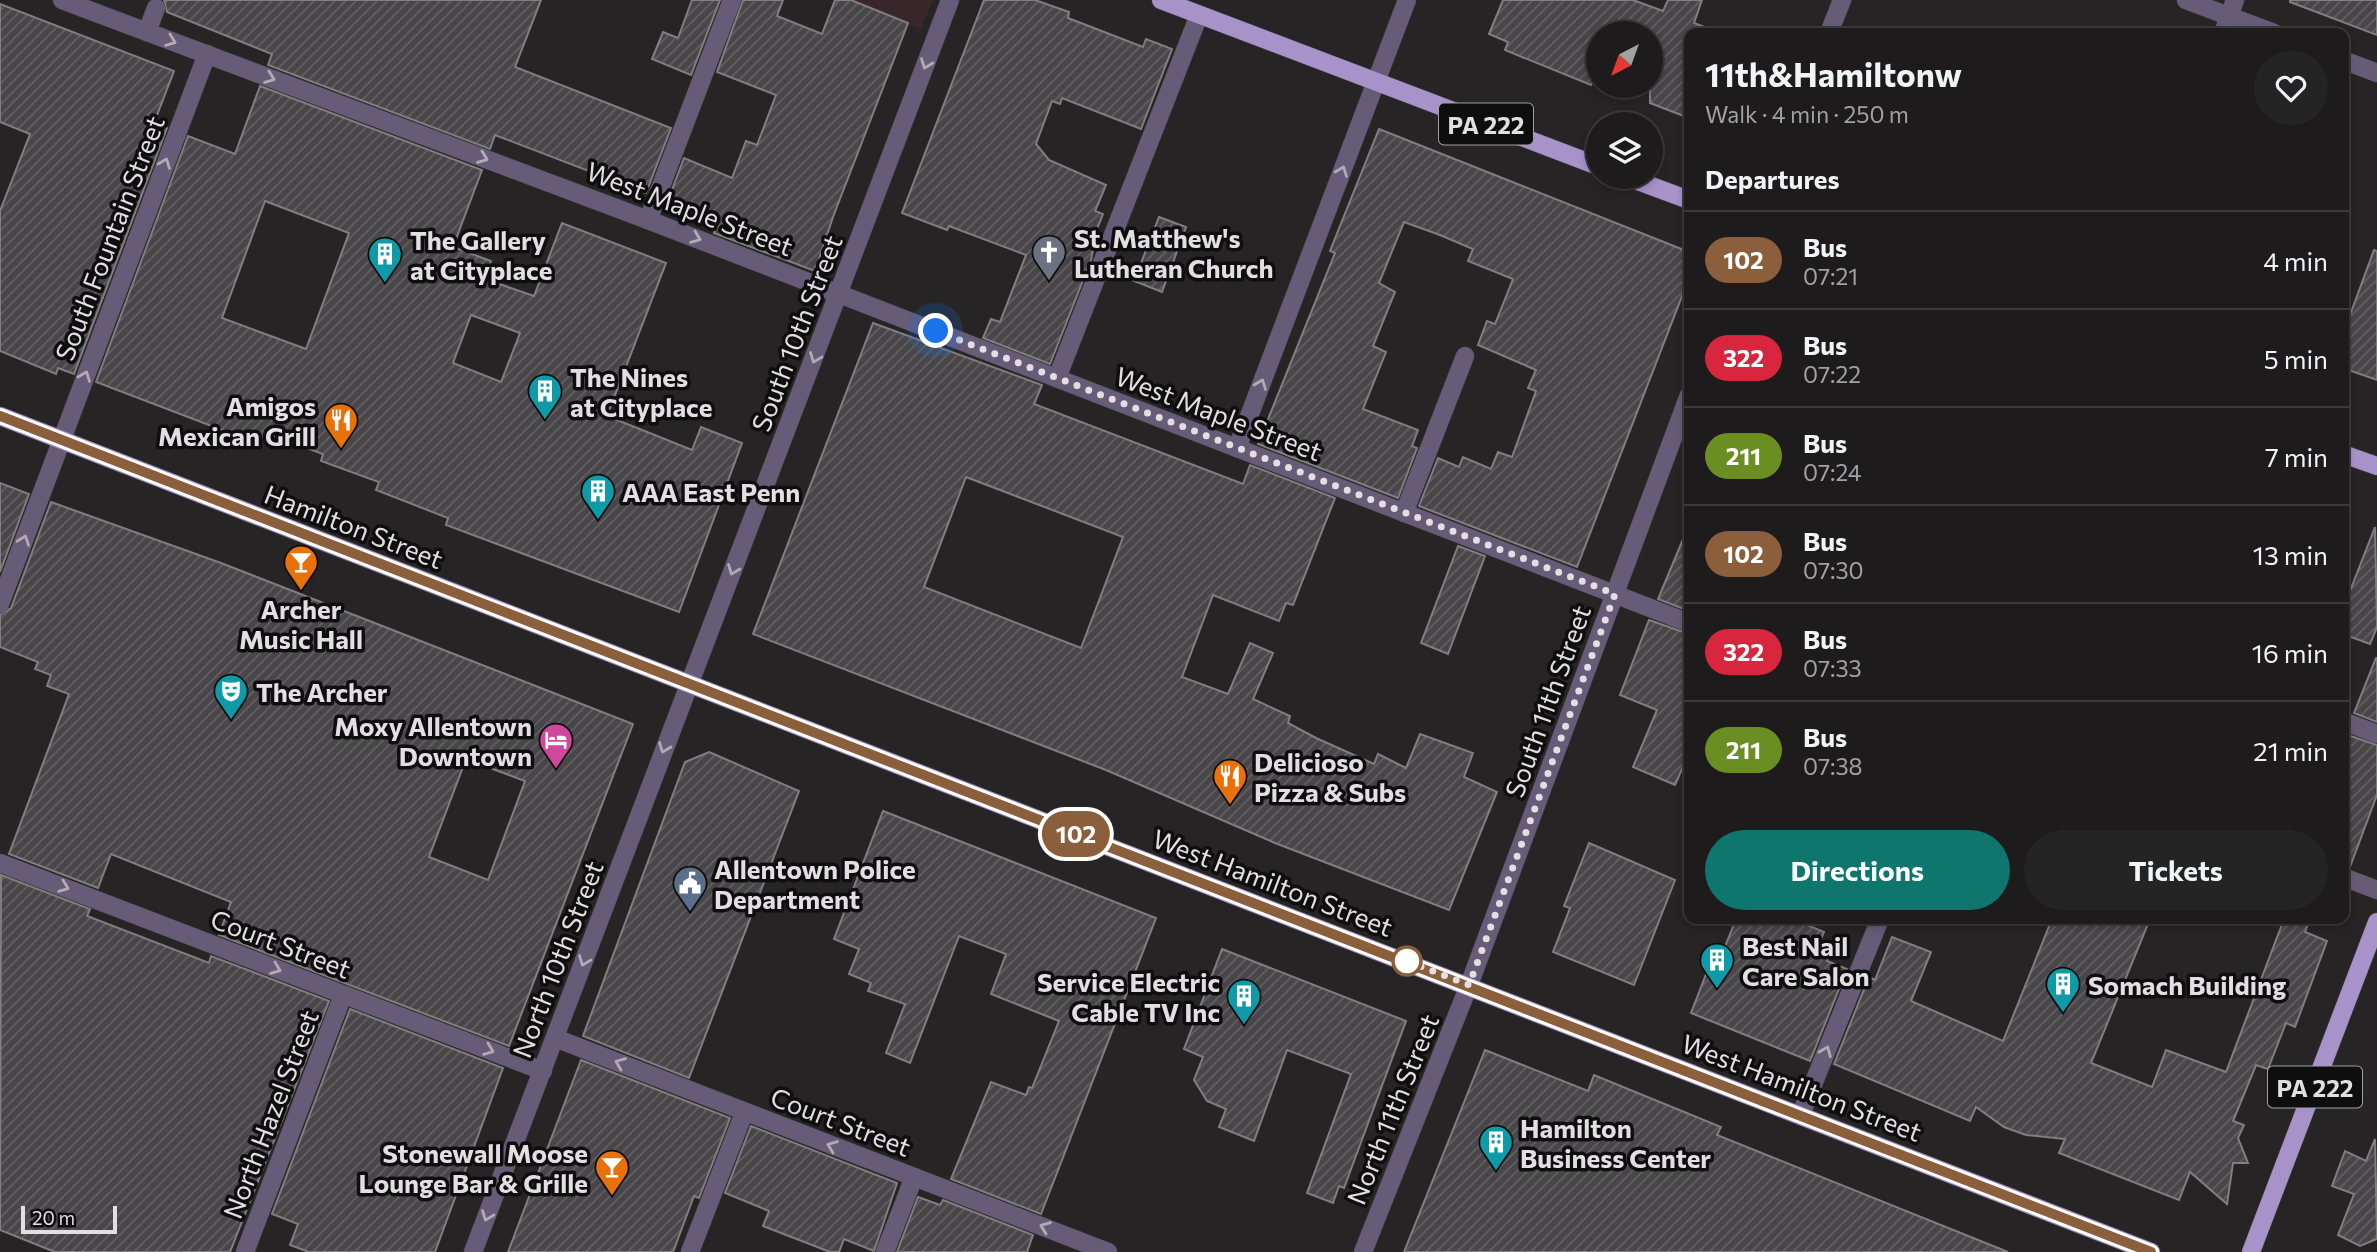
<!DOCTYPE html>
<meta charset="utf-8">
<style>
:root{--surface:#1d1b1c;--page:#252425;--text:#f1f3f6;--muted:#a0a1a3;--line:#3b393b;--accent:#0f766e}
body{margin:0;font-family:Commissioner,sans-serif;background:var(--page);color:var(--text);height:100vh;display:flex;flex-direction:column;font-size:26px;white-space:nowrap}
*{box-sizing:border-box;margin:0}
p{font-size:23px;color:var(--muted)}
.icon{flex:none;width:38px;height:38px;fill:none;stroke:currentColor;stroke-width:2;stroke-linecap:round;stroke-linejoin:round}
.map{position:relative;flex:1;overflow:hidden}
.details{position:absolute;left:1684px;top:28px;width:665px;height:896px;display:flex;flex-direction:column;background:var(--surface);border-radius:14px;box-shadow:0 4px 10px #0003,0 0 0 2px var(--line)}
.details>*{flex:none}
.badge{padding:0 14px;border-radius:23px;font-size:24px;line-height:46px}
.needle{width:46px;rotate:221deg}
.fabs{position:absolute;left:1586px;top:21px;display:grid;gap:14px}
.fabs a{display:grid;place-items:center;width:77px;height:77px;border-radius:50%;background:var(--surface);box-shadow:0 4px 10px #0003,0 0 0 2px var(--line);font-size:35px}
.scale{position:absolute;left:21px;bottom:18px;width:96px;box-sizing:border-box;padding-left:7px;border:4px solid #e1dfe1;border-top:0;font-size:19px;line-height:24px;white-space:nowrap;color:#e1dfe1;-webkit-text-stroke:5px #0f0e0f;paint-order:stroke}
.you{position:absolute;width:35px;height:35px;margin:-18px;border:5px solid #fff;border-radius:50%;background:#1a73e8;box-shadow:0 0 0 10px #1a73e833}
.map>.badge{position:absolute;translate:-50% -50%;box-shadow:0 0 0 4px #fff}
h2{padding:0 21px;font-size:26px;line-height:63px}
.round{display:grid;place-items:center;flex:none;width:74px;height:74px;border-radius:37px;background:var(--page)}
.summary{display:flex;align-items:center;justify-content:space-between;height:119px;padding:0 21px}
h1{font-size:33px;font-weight:700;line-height:52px}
.action{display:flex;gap:14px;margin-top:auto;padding:14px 21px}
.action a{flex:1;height:80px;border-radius:42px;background:var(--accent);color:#fff;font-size:28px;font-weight:700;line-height:80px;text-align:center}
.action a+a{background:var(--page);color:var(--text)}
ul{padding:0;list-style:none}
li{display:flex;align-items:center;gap:21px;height:98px;padding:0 21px;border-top:2px solid var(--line)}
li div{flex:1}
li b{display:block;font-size:26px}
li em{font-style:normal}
li .badge{min-width:77px;font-weight:700;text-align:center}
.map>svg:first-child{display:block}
.commercial{fill:#39262a}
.building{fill:url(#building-hatch);stroke:#817e81;stroke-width:2;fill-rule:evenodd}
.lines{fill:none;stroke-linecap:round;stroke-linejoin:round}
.lane-casing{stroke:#454244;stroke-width:19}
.street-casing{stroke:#454244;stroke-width:19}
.primary-casing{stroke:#454244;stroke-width:19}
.lane{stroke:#665c77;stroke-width:18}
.street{stroke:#665c77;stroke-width:18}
.primary{stroke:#a792ca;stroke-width:18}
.oneway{stroke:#b0abb7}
.line-casing{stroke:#fff;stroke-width:16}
.line{stroke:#8b5e3c;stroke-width:10}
.walk{stroke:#e1dfe1;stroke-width:7;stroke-dasharray:0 12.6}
.stop-dot{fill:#fff;stroke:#8b5e3c;stroke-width:3.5}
.labels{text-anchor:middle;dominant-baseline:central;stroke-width:7;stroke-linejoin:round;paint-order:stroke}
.shield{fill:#0f0e0f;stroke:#a2a0a2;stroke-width:2}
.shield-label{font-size:24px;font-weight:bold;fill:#e1dfe1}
.street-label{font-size:26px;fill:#e1dfe1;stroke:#0f0e0f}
.poi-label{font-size:26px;font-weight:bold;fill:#e1dfe1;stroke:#0f0e0f;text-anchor:start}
</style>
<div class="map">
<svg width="2377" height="1252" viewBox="0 0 2377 1252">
<defs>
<pattern id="building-hatch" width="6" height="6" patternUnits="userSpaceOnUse" patternTransform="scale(1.75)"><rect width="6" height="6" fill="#494649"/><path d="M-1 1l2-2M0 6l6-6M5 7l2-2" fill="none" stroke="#636063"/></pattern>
</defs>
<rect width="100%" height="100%" fill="#272426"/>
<path class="commercial" d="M 845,0 L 933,0 L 921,29 Z"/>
<g class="building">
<path d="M 164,0 L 541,0 L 515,67 L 671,128 L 646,193 L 495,135 L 490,149 L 268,65 L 272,54 L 167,12 Z"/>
<path d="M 692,0 L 720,0 L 691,75 L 652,59 L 663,32 L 678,38 Z"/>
<path d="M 743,0 L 783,0 L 777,16 L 822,34 L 835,0 L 851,0 L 908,23 L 833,217 L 815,271 L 714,233 L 715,228 L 665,208 L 684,158 L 732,178 L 746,141 L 757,145 L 776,95 L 717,72 Z"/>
<path d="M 984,0 L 1035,0 L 1069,12 L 1068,18 L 1143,47 L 1146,39 L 1172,49 L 1141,129 L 1062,98 L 1060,104 L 1052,101 L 1036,144 L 1049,160 L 1106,185 L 1095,211 L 1103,214 L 1091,244 L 1094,245 L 1091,260 L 1050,364 L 983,338 L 991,319 L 1000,322 L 1026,255 L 949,226 L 947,230 L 902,213 Z"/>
<path d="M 1503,0 L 1633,0 L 1663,11 L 1668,0 L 1702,0 L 1694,23 L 1715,31 L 1689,33 L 1689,118 L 1650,103 L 1650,33 L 1598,33 L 1598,67 L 1591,85 L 1505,50 L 1508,42 L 1489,34 Z"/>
<path d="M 2290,0 L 2377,0 L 2377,35 L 2290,2 Z"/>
<path d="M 0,4 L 174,71 L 154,123 L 167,128 L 74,374 L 58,368 L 56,374 L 0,351 L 0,211 L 30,134 L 0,122 Z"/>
<path d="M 260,86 L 482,170 L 453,247 L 491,261 L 485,279 L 534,296 L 562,223 L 666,263 L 607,416 L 692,450 L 701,427 L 742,443 L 679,612 L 446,525 L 448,518 L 376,490 L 379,482 L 321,461 L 323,454 L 264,432 L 259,444 L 96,382 L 188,136 L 235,154 ZM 265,201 L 349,233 L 306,349 L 222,318 ZM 471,315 L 520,333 L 501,382 L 453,363 Z"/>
<path d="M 1379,129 L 1689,252 L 1689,278 L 1577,567 L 1419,506 L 1438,458 L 1459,467 L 1463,457 L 1491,469 L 1498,452 L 1512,457 L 1536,391 L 1528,388 L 1536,370 L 1478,345 L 1487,321 L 1495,324 L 1513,279 L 1468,261 L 1473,249 L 1440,235 L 1404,222 L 1379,283 L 1395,292 L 1373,346 L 1386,352 L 1363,409 L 1418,430 L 1412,446 L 1417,448 L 1398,498 L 1258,444 L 1335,253 L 1330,251 Z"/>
<path d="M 1159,217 L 1186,227 L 1162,292 L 1134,281 Z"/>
<path d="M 2374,250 L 2377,251 L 2377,380 L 2343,368 L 2343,334 Z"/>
<path d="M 873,323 L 1042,385 L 1034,404 L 1243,484 L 1250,465 L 1335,498 L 1293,605 L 1286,603 L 1279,621 L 1213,595 L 1182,677 L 1228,694 L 1250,643 L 1273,653 L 1253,699 L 1290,716 L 1288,723 L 1316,738 L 1374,764 L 1378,754 L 1406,768 L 1420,734 L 1473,753 L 1464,777 L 1497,792 L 1449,910 L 1275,843 L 1106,770 L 753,634 ZM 966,477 L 1123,537 L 1081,648 L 924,587 Z"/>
<path d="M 0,483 L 29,494 L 0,572 Z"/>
<path d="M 51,502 L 221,563 L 633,724 L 509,1046 L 219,935 L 231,902 L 111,854 L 98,888 L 9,854 L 69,694 L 47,686 L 51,675 L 35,669 L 38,662 L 0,647 L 0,615 L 11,608 ZM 466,759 L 525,781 L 488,880 L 429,857 Z"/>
<path d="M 1689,525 L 1689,611 L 1658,599 Z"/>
<path d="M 2375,527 L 2377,627 L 2370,644 L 2343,634 L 2343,609 Z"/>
<path d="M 1458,546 L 1485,556 L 1448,654 L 1421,643 Z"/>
<path d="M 1649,620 L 1689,634 L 1689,753 L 1675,785 L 1633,767 L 1657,710 L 1620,695 Z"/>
<path d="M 2376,658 L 2377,658 L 2377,722 L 2354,713 Z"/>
<path d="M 2345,734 L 2377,745 L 2377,795 L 2350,867 L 2343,866 Z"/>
<path d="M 709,752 L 799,791 L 689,1078 L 583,1036 L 685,762 Z"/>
<path d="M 883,811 L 1156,918 L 1041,1214 L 951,1179 L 991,1082 L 1026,1095 L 1029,1087 L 1032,1088 L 1059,1021 L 991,994 L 1006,954 L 959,936 L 910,1063 L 886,1053 L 905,1004 L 868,991 L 871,983 L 849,974 L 859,949 L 834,939 Z"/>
<path d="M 1589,843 L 1675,880 L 1634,985 L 1553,952 L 1570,908 L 1564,906 Z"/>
<path d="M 1,875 L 90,909 L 87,916 L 209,963 L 211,956 L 329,1001 L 230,1252 L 55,1252 L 0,1230 Z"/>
<path d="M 1736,919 L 1793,919 L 1824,932 L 1819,943 L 1832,949 L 1827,961 L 1847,969 L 1810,1061 L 1691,1013 L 1710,964 L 1717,967 Z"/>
<path d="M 2052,919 L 2150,919 L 2091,1063 L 2152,1087 L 2166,1050 L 2226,1072 L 2284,919 L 2310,919 L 2305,932 L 2327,941 L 2295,1027 L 2286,1023 L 2268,1069 L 2256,1065 L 2233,1121 L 2244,1125 L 2238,1138 L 2248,1163 L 2233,1163 L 2227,1204 L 2190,1172 L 2179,1200 L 2059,1153 L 2065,1139 L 2026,1135 L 2004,1127 L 1976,1107 L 1970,1121 L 1834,1064 L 1869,977 L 1875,980 L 1892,937 L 1931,952 L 1911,1001 L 2003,1041 Z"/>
<path d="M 1222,949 L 1406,1021 L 1344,1188 L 1339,1186 L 1333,1203 L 1307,1193 L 1351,1074 L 1287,1050 L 1254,1141 L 1219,1127 L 1226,1109 L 1207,1101 L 1194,1080 L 1203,1057 L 1184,1049 Z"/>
<path d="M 350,1009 L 503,1068 L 435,1252 L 309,1252 L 290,1245 L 298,1224 L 272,1214 Z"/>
<path d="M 1485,1050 L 1588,1091 L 1594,1075 L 1721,1127 L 1717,1135 L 2008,1252 L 1404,1252 Z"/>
<path d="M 581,1060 L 730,1118 L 699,1198 L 694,1196 L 673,1252 L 508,1252 Z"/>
<path d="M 751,1126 L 897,1183 L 874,1251 L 844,1239 L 839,1252 L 830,1252 L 763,1226 L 769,1211 L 725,1193 Z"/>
<path d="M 2375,1139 L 2377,1239 L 2360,1246 L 2338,1235 L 2354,1194 L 2332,1186 L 2345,1151 L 2366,1161 Z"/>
<path d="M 918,1197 L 940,1205 L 943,1200 L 1033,1235 L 1027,1252 L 897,1252 Z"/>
</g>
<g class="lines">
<g class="lane-casing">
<g id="lane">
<path d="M 62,0 L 648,220 L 1689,623"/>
<path d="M 147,32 L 156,8"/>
<path d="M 2223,33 L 2235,0"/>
<path d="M 648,220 L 732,0"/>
<path d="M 1057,378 L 1199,15"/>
<path d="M 1404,513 L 1465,356"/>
<path d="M 0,604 L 207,54"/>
<path d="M 2343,721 L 2377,734"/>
<path d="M 0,863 L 543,1071"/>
<path d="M 2343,877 L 2377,890"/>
<path d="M 1801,1114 L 1880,919"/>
<path d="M 245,1252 L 343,995"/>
<path d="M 690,1252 L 744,1113"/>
</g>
</g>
<g class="street-casing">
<g id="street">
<path d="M 2186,0 L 2274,33"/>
<path d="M 1829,33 L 1842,0"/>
<path d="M 2343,60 L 2377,73"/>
<path d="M 1237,448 L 1407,0"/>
<path d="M 555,1038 L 1108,1252"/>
<path d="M 473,1252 L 950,0"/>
<path d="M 885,1252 L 914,1177"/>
<path d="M 1363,1252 L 1469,985 L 1689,395"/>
</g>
</g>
<g class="primary-casing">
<g id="primary">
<path d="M 1161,0 L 1598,166"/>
<path d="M 1627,177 L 1689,200"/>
<path d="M 0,416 L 2151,1252"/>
<path d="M 2343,454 L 2377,466"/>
<path d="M 2251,1252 L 2377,922"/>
</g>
</g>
<use href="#lane" class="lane"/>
<use href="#street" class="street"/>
<use href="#primary" class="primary"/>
</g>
<defs><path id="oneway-chevron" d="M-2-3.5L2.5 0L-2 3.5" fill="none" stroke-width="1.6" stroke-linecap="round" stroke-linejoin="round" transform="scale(1.75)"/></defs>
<g class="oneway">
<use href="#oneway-chevron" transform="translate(171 41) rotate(21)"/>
<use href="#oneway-chevron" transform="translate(926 64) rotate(111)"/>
<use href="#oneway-chevron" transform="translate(270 78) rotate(21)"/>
<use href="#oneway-chevron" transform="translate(483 158) rotate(21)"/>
<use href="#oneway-chevron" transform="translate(165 163) rotate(-69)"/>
<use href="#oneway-chevron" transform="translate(1342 171) rotate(-69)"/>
<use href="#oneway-chevron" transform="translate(696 238) rotate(21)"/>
<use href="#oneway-chevron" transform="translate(815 358) rotate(111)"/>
<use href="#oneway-chevron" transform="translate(85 376) rotate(-69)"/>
<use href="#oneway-chevron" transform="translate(1261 384) rotate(-69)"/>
<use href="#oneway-chevron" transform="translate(24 540) rotate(-70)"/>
<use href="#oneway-chevron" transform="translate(733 570) rotate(111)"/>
<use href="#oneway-chevron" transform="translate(664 748) rotate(111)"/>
<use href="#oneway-chevron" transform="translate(64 887) rotate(21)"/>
<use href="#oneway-chevron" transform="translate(584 961) rotate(111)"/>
<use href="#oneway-chevron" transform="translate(276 969) rotate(21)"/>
<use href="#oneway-chevron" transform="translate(489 1050) rotate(21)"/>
<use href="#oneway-chevron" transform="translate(1826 1051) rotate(-68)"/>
<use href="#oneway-chevron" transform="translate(620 1063) rotate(-158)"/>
<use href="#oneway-chevron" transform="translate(832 1146) rotate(-159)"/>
<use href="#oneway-chevron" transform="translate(487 1216) rotate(111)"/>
<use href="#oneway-chevron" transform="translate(1045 1227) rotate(-159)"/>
</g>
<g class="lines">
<g class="line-casing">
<path id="line" d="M 0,416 L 2151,1252"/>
</g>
<use href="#line" class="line"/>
<path class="walk" d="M 936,331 L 1615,594 L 1469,985 L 1407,961"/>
</g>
<defs>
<g id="church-pin" transform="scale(1.75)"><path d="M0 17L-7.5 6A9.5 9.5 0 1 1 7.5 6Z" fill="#6b7280" stroke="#0f0e0f"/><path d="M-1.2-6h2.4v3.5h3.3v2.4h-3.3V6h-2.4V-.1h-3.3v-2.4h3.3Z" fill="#fff"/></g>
<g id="building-pin" transform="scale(1.75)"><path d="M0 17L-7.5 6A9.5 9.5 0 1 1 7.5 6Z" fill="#0f9aa8" stroke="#0f0e0f"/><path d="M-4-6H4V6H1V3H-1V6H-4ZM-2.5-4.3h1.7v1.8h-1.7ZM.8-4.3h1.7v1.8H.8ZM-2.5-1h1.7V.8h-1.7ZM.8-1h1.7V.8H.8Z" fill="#fff"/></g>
<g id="restaurant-pin" transform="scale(1.75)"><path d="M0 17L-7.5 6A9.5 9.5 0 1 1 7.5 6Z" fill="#e8710a" stroke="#0f0e0f"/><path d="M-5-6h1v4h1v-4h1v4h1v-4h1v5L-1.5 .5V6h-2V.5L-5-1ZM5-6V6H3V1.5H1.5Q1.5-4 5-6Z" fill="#fff"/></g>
<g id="bar-pin" transform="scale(1.75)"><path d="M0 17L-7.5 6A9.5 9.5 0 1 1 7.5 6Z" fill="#e8710a" stroke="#0f0e0f"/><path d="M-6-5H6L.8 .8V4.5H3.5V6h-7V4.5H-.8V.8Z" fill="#fff"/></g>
<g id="theatre-pin" transform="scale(1.75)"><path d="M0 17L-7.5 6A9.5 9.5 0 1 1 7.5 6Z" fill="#0f9aa8" stroke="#0f0e0f"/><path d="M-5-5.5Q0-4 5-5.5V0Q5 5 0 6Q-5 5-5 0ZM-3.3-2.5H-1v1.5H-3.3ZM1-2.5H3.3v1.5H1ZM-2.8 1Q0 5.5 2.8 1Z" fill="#fff"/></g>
<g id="hotel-pin" transform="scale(1.75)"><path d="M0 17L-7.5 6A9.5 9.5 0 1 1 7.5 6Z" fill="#d1479c" stroke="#0f0e0f"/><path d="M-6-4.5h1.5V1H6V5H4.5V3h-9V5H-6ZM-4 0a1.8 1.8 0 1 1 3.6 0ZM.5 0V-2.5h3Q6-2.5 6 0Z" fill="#fff"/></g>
<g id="civic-pin" transform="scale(1.75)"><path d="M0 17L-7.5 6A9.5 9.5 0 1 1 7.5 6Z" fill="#5c6f8a" stroke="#0f0e0f"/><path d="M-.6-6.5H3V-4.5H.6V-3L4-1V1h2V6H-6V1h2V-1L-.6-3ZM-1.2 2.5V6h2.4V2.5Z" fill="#fff"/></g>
</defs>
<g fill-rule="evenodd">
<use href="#church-pin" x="1049" y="252"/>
<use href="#building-pin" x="385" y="254"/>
<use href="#building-pin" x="545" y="391"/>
<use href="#restaurant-pin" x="341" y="420"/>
<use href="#building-pin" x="598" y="491"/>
<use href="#bar-pin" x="301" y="562"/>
<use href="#theatre-pin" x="231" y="691"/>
<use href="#hotel-pin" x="556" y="740"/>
<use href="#restaurant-pin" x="1230" y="776"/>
<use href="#civic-pin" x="690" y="883"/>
<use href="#building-pin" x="1717" y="960"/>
<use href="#building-pin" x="2063" y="984"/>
<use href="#building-pin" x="1244" y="996"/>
<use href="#building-pin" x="1496" y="1142"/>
<use href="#bar-pin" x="612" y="1167"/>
</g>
<circle class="stop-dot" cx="1407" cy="961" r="14"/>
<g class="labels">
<g class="shield">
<rect x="1439" y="103.5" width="94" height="41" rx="5"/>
<rect x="2268" y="1066.5" width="94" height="41" rx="5"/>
</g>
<g class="shield-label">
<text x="1486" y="124">PA 222</text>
<text x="2315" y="1087">PA 222</text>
</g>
<g class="street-label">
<text transform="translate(690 208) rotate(21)">West Maple Street</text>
<text transform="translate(109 238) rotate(-69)">South Fountain Street</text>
<text transform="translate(796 333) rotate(-69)">South 10th Street</text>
<text transform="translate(1219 413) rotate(21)">West Maple Street</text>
<text transform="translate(354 526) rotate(21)">Hamilton Street</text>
<text transform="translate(1547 701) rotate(-70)">South 11th Street</text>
<text transform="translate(1273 882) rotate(21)">West Hamilton Street</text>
<text transform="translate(281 943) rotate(21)">Court Street</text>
<text transform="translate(557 959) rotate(-69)">North 10th Street</text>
<text transform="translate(1802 1087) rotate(21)">West Hamilton Street</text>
<text transform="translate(1392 1109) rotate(-68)">North 11th Street</text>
<text transform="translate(270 1114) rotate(-69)">North Hazel Street</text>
<text transform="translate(841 1121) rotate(21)">Court Street</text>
</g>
<g class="poi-label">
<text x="1074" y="237">St. Matthew's<tspan x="1074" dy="30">Lutheran Church</tspan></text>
<text x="410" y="239">The Gallery<tspan x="410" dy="30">at Cityplace</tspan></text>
<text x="570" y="376">The Nines<tspan x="570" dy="30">at Cityplace</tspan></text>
<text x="316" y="405" text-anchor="end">Amigos<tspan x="316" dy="30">Mexican Grill</tspan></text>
<text x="622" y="491">AAA East Penn</text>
<text x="301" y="608" text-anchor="middle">Archer<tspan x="301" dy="30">Music Hall</tspan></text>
<text x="256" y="691">The Archer</text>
<text x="532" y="725" text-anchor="end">Moxy Allentown<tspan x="532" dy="30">Downtown</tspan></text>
<text x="1254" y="761">Delicioso<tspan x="1254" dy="30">Pizza &amp; Subs</tspan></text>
<text x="714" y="868">Allentown Police<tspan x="714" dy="30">Department</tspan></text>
<text x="1742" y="945">Best Nail<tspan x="1742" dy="30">Care Salon</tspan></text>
<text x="1220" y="981" text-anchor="end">Service Electric<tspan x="1220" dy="30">Cable TV Inc</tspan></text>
<text x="2088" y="984">Somach Building</text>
<text x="1520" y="1127">Hamilton<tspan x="1520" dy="30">Business Center</tspan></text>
<text x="588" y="1152" text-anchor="end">Stonewall Moose<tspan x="588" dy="30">Lounge Bar &amp; Grille</tspan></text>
</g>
</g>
</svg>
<div class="fabs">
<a><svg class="needle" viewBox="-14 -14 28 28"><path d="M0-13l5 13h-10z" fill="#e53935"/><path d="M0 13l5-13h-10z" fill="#a0a1a3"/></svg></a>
<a><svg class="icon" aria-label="layers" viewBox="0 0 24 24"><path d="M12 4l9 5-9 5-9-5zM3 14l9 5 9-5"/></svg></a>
</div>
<div class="scale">20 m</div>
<div class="you" style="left:936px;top:331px"></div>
<b class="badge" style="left:1076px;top:834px;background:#8b5e3c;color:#fff">102</b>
<section class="details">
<div class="summary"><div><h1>11th&amp;Hamiltonw</h1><p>Walk · 4 min · 250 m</p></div><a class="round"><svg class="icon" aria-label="heart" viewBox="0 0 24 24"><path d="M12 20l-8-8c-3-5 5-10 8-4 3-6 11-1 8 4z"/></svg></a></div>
<h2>Departures</h2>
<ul>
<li><span class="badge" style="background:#8b5e3c;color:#fff">102</span><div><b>Bus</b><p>07:21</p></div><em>4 min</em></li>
<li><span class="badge" style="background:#d7263d;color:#fff">322</span><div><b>Bus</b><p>07:22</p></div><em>5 min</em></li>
<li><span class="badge" style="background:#6b8e23;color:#fff">211</span><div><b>Bus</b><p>07:24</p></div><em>7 min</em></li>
<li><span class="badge" style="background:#8b5e3c;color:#fff">102</span><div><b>Bus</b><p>07:30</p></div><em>13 min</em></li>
<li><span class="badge" style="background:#d7263d;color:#fff">322</span><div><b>Bus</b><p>07:33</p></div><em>16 min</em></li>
<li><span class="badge" style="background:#6b8e23;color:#fff">211</span><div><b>Bus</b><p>07:38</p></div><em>21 min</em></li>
</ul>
<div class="action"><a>Directions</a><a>Tickets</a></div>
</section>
</div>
